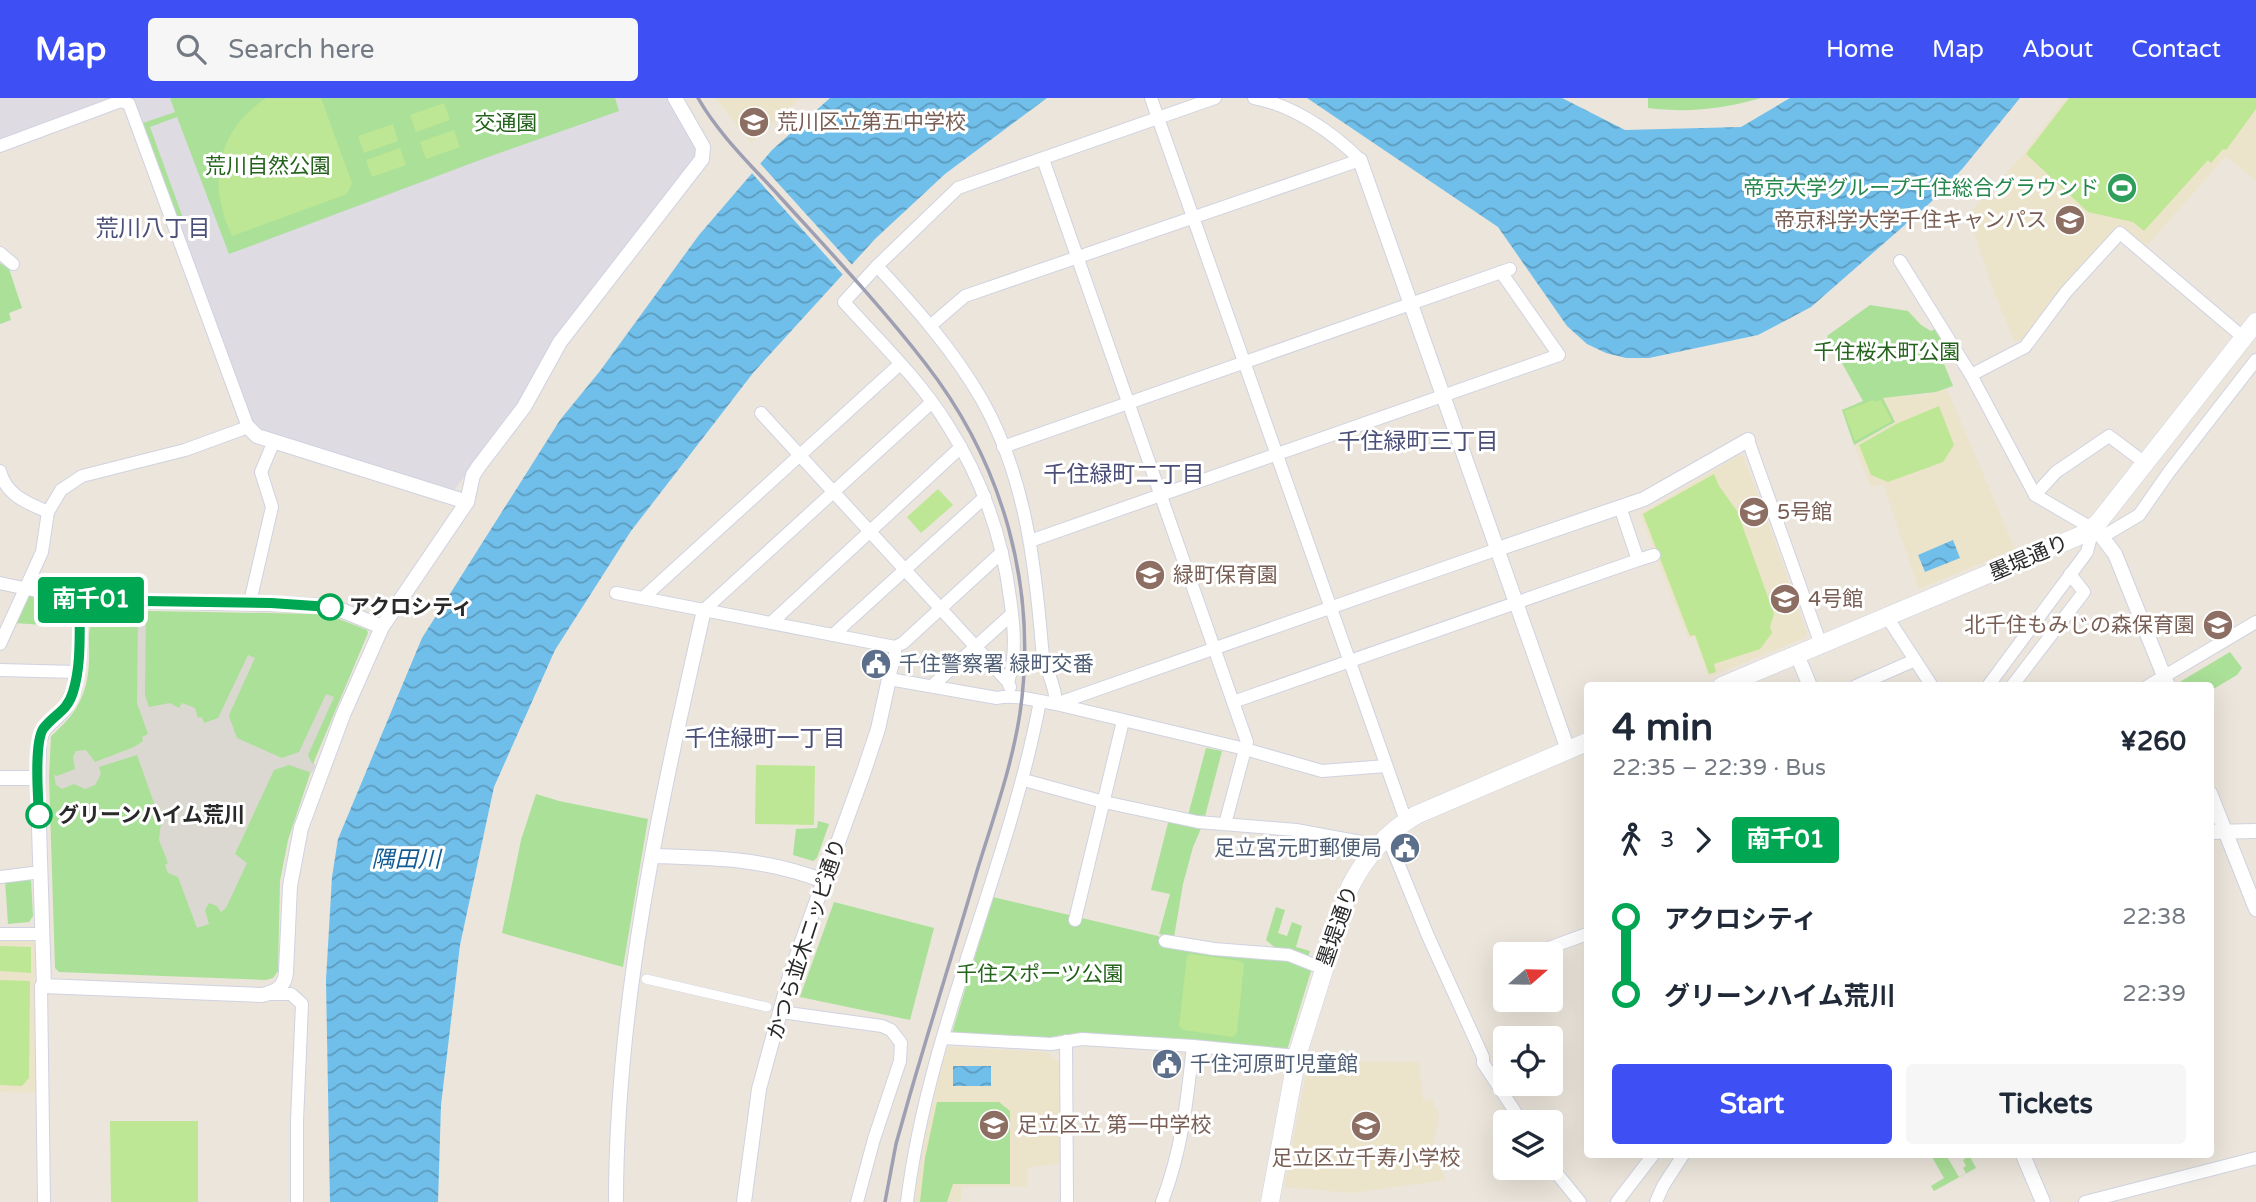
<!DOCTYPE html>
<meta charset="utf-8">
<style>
:root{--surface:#fff;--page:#f6f6f7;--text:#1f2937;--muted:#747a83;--accent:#3e50f4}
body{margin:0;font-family:"Varela Round","Noto Sans JP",sans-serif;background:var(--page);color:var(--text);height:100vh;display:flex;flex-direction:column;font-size:26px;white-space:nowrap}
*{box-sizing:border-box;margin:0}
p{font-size:23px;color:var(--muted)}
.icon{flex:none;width:38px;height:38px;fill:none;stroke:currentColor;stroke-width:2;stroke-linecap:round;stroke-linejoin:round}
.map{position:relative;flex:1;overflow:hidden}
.details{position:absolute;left:1584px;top:584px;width:630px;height:476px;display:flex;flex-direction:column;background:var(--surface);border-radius:7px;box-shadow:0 7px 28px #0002}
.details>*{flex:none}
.badge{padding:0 14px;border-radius:5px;font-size:24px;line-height:46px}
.needle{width:46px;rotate:70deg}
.controls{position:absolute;left:1493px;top:844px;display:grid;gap:14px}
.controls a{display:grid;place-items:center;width:70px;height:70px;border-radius:7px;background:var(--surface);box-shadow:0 7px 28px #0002;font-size:35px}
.map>.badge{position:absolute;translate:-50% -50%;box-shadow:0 0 0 4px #fff}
.legs{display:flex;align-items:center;gap:10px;height:77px;padding:0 28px;font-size:23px}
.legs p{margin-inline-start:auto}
.summary{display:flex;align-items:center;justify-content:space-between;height:119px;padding:0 28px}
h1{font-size:38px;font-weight:700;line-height:52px}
.action{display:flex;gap:14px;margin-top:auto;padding:14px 28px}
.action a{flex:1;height:80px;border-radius:7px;background:var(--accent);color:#fff;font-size:28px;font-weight:700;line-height:80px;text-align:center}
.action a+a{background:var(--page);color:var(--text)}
ul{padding:0 28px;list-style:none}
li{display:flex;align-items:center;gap:24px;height:77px;font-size:26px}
li i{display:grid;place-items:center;width:10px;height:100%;margin:0 9px;background:currentColor}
li i::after{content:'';width:18px;height:18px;margin:-9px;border:5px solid;border-radius:50%;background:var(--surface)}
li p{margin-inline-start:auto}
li:first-child i{background:linear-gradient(#0000 50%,currentColor 0)}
li:last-child i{background:linear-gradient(currentColor 50%,#0000 0)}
header{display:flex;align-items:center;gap:42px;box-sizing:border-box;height:98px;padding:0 35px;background:var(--accent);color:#fff}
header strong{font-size:33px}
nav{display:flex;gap:38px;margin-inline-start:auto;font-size:24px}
.search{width:490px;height:63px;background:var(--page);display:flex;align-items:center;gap:18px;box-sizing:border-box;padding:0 24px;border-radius:7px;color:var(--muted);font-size:26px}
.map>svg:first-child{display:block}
.industrial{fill:#dedbe3}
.education{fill:#ece4ca}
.green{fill:#aae098}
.pitch{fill:#bde794}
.plaza{fill:#dbd8d1}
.water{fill:url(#water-waves)}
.pier{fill:#ebe5db}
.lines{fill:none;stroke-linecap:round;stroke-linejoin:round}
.pedestrian-casing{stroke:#d0d2e1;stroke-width:10}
.minor-casing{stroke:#d0d2e1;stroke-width:14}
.tertiary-casing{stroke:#d0d2e1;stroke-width:16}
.secondary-casing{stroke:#d0d2e1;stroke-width:19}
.pedestrian{stroke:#fff;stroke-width:9}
.minor{stroke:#fff;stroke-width:12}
.tertiary{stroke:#fff;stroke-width:14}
.secondary{stroke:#fff;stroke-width:18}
.rail{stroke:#9e9fb3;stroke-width:3.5}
.line-1-casing{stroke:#fff;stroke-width:16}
.line-1{stroke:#00a651;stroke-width:10}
.stop-1-dot{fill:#fff;stroke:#00a651;stroke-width:3.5}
.labels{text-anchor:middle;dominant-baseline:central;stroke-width:6;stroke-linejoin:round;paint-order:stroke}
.education-label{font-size:21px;fill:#785e54;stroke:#fff;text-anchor:start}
.park-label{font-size:21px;fill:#24631b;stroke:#fff}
.leisure-label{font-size:21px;fill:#27864d;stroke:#fff;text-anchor:end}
.street-label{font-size:21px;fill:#292929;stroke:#fff}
.stop-label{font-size:21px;font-weight:bold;fill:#292929;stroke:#fff;text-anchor:start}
.service-label{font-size:21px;fill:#4e5e75;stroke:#fff;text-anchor:start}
.neighbourhood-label{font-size:23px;fill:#4b4f78;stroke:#fff}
.water-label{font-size:23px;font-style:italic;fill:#115b94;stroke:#fff}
</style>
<header>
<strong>Map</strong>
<div class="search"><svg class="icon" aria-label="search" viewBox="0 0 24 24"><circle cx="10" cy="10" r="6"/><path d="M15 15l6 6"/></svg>Search here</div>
<nav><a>Home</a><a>Map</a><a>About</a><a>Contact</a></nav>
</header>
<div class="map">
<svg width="2256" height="1104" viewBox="0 0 2256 1104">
<defs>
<pattern id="water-waves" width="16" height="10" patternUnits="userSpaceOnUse" patternTransform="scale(1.75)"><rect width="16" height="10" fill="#70bfeb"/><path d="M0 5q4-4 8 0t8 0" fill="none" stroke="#5c9bbe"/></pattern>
</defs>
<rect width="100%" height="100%" fill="#ebe5db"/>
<g class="industrial">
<path d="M 0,0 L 113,0 L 0,44 Z"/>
<path d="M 131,0 L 670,0 L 698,56 L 516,313 L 454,392 L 447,394 L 259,334 L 251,326 Z"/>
</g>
<g class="education">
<path d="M 715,0 L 800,0 L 751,45 Z"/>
<path d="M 2066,0 L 2256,0 L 2256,83 L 2226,58 L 2145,150 L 2119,129 L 2060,191 L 2025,240 L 2015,244 L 1996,200 L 1968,116 L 2020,60 Z"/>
<path d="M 1947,291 L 2015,451 L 1919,491 L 1883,386 L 1871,389 L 1854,347 L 1895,325 L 1882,300 L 1893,298 L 1923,297 Z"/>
<path d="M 1739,357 L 1743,359 L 1756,391 L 1807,535 L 1806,539 L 1709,579 L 1694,539 L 1688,540 L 1640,416 Z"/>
<path d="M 0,841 L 31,841 L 35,846 L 36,995 L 0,994 Z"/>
<path d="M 951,949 L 1047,954 L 1061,966 L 1061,1065 L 1027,1070 L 1027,1089 L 962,1089 L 961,1104 L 914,1104 L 923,1047 L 946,951 Z"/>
<path d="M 1309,963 L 1419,964 L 1423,1002 L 1432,1001 L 1439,1017 L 1432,1052 L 1446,1082 L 1351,1095 L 1284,1089 Z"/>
</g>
<g class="green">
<path d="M 170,0 L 615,0 L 619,13 L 488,59 L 229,156 L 177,19 L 150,29 L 183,120 L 178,122 L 143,25 L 175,14 Z"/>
<path d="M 1648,0 L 1761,0 C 1723,11 1688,15 1648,10 Z"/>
<path d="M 0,165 L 9,171 L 22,210 L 9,215 L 11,222 L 0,226 Z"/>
<path d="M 1870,207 L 1908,213 L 1921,227 L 1931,233 L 1940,229 L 1946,241 L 1936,246 L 1953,288 L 1936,294 L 1883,300 L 1895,324 L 1854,347 L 1842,312 L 1863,303 L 1827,238 Z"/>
<path d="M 28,497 L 77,504 L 77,521 L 44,527 L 14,525 Z"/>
<path d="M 99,512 L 316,516 L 334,519 L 367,532 L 368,535 L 315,661 L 288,742 L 280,783 L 278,873 L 273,880 L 266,882 L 59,874 L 55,870 L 49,678 L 51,638 C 76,617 88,596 89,563 C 90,542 85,528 99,512 Z"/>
<path d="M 2230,554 L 2242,570 L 2237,577 L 2210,593 L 2210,588 L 2179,588 L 2178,585 Z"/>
<path d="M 1206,650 L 1222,653 L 1203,726 L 1193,749 L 1183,786 L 1174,839 L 1159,836 L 1170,796 L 1151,792 L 1169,721 L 1186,725 Z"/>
<path d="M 536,696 L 559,703 L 648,721 L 623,869 L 502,835 L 521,742 Z"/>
<path d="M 818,723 L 829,726 L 817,760 L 813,763 L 793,757 L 796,731 L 817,730 Z"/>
<path d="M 27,778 L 31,782 L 33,818 L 29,824 L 8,826 L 5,782 Z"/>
<path d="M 993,799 L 1158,838 L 1171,848 L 1284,862 L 1311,873 L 1287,952 L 1097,936 L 1068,936 L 1044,940 L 952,935 Z"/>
<path d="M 834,804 L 934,830 L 910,922 L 800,899 Z"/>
<path d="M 1276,809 L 1285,812 L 1278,835 L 1287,838 L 1292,824 L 1302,828 L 1296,849 L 1310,853 L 1307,862 L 1279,853 L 1266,842 Z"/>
<path d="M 937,1004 L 999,1004 L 1010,1013 L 1010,1086 L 953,1086 L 947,1104 L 920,1104 L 925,1060 Z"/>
<path d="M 1935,1057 L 1946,1057 L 1959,1079 L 1966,1075 L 1963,1070 L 1966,1068 L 1963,1062 L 1966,1060 L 1965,1057 L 1969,1057 L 1976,1070 L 1934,1093 L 1931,1088 L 1944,1080 L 1932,1059 Z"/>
</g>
<g class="pitch">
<path d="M 266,0 L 321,0 L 352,85 L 347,96 L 232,138 C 207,85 216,34 266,0 Z"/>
<path d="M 2069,0 L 2256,0 L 2256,11 L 2226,52 L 2223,51 L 2211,65 L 2208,62 L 2144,133 L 2133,124 L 2088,114 L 2026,56 Z"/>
<path d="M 444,5 L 450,22 L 416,34 L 410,17 Z"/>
<path d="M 393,26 L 398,43 L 364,55 L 358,38 Z"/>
<path d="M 454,32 L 460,49 L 426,61 L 420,44 Z"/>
<path d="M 400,50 L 406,67 L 372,79 L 366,62 Z"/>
<path d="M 1873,302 L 1875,304 L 1881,302 L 1892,323 L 1855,343 L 1844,313 Z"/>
<path d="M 1939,308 L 1954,347 L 1943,364 L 1888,384 L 1871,377 L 1859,347 L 1896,326 Z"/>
<path d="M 1714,376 L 1719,388 L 1737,413 L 1774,516 L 1770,529 L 1772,535 L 1760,551 L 1714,566 L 1716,574 L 1709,576 L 1695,537 L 1690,538 L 1643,416 Z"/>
<path d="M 938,391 L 953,407 L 921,435 L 907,419 Z"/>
<path d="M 756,667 L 815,668 L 814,727 L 755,726 Z"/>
<path d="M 0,848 L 31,849 L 31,875 L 0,873 Z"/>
<path d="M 1190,856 L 1241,863 L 1244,866 L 1237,935 L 1233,939 L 1183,932 L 1179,928 L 1187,859 Z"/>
<path d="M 0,882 L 30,883 L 29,980 L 22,988 L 0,987 Z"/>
<path d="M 110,1023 L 198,1023 L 198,1104 L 111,1104 Z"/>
</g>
<path class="plaza" d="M 138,515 L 146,515 L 145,597 L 149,609 L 170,605 L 179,610 L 182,605 L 195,610 L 198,620 L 202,619 L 204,625 L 218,620 L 248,557 L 255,560 L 229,617 L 230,621 L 237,640 L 282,660 L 299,654 L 326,596 L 334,599 L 308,657 L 312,665 L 316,667 L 312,675 L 289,667 L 274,672 L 235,756 L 247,765 L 226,810 L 221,814 L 217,808 L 209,805 L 205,812 L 209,826 L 197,830 L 178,779 L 168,775 L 165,767 L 168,765 L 159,742 L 161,725 L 137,657 L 99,669 L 101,676 L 95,687 L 85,691 L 74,686 L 62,691 L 56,687 L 54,677 L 57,678 L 75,671 L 73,659 L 76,653 L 86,652 L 95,664 L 134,649 L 143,643 L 142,639 L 148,636 L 137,605 Z"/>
<g class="water">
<path d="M 830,0 L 1047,0 L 945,76 L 875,141 L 753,275 L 631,433 L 555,552 L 494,689 L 460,847 L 441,1007 L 438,1104 L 330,1104 L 326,882 L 332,779 L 338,741 L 422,540 L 560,322 L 600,273 L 699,137 L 772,52 Z"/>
<path d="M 1307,0 L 1562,0 L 1625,32 L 1741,29 L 1790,0 L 2020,0 L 1963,70 L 1930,105 L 1811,209 L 1758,237 L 1649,260 L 1626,260 L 1606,255 L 1587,246 L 1567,228 L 1498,129 Z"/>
<path d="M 1953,442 L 1960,460 L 1925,474 L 1918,457 Z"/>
<rect x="953" y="968" width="38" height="20"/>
</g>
<path class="pier" d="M 758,63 L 854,169 L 845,179 L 750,73 Z"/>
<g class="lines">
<g class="pedestrian-casing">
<path id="pedestrian" d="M 646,881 L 767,909"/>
</g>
<g class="minor-casing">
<g id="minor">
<path d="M 1151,0 L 1406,723"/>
<path d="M 1215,0 L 958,90 L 877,168 C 916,210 954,253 982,302 C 1025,378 1035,464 1042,549 C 1043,569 1056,585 1056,606 L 1245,651 L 1322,673 L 1386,668"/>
<path d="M 0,48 L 121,3 L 129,6 L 248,329 L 185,352 L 82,378 L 61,392 L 48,414 L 42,454 L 0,546"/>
<path d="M 1043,61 L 1247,644 L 1225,726"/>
<path d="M 0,155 L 13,166"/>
<path d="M 1900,163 L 1971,277 L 2035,397 L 2093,431 L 2087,454 L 1988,588"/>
<path d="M 877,168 L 844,204 C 879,243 919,281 947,326 C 981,379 1002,437 1010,500 C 1014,527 1017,558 1008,584"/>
<path d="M 930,228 L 965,198 L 1360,62 C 1333,34 1292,7 1254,0"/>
<path d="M 1971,277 L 2025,249 L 2066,194 L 2120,135 L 2244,240"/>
<path d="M 761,315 L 1008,584 L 1010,589"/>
<path d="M 1748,342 L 1821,547"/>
<path d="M 1003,349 L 1510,171"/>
<path d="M 0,373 C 6,397 27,405 48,414"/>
<path d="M 2035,397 L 2056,374 L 2109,338 L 2145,365"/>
<path d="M 2102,439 L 2139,417 L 2169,374 L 2256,262"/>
<path d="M 1030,443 L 1559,257 L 1501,174"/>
<path d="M 1638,462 L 1654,457"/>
<path d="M 0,485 L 80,502"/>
<path d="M 616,495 L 895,549 L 895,556 L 889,581 L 997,600 C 1016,596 1036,603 1056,606 L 1498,451"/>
<path d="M 644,499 L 900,266"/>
<path d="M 250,504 L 272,409 L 261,374 L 274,343"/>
<path d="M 704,512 L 932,304"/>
<path d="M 1887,519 L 1932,588"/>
<path d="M 771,525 L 961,349"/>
<path d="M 833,537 L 985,399"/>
<path d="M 895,549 L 903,545 L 1002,454"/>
<path d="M 0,572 L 77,574"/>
<path d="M 932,588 L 1012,516"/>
<path d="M 1856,588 L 1915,562"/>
<path d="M 2012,588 L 2084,494 L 2070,476"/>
<path d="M 2148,588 L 2256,524"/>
<path d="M 1233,604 L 1638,462 L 1620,409"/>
<path d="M 1024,682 L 1104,704 L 1198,724 L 1296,732 L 1361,744 L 1374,751"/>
<path d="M 1385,740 L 1392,750 L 1428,838 L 1483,959 L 1483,965 L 1522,1024"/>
<path d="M 0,779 L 41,774"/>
<path d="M 1075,822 L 1123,623"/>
<path d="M 0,836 L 43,836"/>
<path d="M 1165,843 L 1214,851 L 1289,857 L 1324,871"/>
<path d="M 1546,851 L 1587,836"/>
<path d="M 44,888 L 41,888 L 44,1104"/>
<path d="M 266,896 L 291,896 L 302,906 L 297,1023 L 297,1104"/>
<path d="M 781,914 L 882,928 L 891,932 L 901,945 L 900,963 L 874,1041 L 857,1104"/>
<path d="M 943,940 L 1051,946 L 1082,941 L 1193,948 L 1297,958"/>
<path d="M 1066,943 L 1067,1104"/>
<path d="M 1550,1067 L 1580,1104"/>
<path d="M 907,1104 C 928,932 1008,773 1040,603"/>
<path d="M 1162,1104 C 1182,1052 1187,1003 1193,948"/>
<path d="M 1617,1104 L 1653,1057"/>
<path d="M 1656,1104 L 1663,1088 L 1683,1057"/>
<path d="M 2085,1104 L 2256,1060"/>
</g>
</g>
<g class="tertiary-casing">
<g id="tertiary">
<path d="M 1360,62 L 1568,652"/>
<path d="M 248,329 L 257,338 L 467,404"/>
<path d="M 2093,431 L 2102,439 L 2115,456 L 2168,588"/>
<path d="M 1498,451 L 1644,401 L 1748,342"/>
<path d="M 382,529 L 334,509 L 309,507 L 80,502 L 79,561 L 74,592 L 64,612 L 43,632 L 39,644 L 38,697 L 44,888 L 262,897 C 276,894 285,889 286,874 L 290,788 L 301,730 L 343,617 L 382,529 L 467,404 L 473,377 L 479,368 L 524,309 L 560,244 L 702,61 L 703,49 L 675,0"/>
<path d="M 1797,557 L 1810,588"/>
<path d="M 0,680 L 38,680"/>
<path d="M 2210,695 L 2256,811"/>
<path d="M 2210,734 L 2256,733"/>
<path d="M 652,758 C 716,760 763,760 824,783"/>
<path d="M 2023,1057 L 2043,1104"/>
<path d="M 616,1104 C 616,903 660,706 704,512"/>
<path d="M 744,1104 L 759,991 L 791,874 L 864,673 L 878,631 L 889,581"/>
</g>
</g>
<g class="secondary-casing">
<g id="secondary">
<path d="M 1722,588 L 2086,435 L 2098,425 L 2256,224"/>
<path d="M 1270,1104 L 1297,958 L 1350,789 C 1365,759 1386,735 1416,717 L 1587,644"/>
</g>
</g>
<use href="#pedestrian" class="pedestrian"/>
<use href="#minor" class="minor"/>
<use href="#tertiary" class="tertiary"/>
<use href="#secondary" class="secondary"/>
<path class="rail" d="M 698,0 C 719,37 752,68 781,100 C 830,154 880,207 925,265 C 1003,365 1038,489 1020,615 C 1012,668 993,721 977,773 C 955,848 931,924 909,1000 L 896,1046 L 885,1104"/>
</g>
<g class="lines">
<g class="line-1-casing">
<path id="line-1" d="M 39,717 C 38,699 34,646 43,631 C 54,616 67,614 73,594 C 82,565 79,532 80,502 L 271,505 L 330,509"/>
</g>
<use href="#line-1" class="line-1"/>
</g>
<defs>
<g id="school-disc" transform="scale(1.575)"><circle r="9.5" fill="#8d6e63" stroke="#fff"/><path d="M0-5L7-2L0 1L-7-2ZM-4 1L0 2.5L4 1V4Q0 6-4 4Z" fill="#fff"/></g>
<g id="stadium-disc" transform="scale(1.575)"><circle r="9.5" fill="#2e9e5b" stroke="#fff"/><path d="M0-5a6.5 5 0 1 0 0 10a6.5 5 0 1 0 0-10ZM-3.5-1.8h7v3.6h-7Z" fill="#fff"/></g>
<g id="university-disc" transform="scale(1.575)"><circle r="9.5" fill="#8d6e63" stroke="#fff"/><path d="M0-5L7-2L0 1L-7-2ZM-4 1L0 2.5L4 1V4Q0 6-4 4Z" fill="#fff"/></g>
<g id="civic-disc" transform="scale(1.575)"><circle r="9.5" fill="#5c6f8a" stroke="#fff"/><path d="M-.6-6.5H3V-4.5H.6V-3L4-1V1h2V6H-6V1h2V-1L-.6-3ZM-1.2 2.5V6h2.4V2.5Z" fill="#fff"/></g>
</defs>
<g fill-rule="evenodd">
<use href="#school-disc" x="754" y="24"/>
<use href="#stadium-disc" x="2122" y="90"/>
<use href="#university-disc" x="2070" y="122"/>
<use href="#university-disc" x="1754" y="414"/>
<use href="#school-disc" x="1150" y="477"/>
<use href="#university-disc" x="1785" y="501"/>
<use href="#school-disc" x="2218" y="527"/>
<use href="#civic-disc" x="876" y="566"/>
<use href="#civic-disc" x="1405" y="750"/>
<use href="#civic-disc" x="1167" y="966"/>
<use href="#school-disc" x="994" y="1027"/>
<use href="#school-disc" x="1366" y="1028"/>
</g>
<g class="stop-1-dot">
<circle cx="330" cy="509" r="12"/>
<circle cx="39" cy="717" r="12"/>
</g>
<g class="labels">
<g class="education-label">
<text x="777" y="24">荒川区立第五中学校</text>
<text x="2047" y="122" text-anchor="end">帝京科学大学千住キャンパス</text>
<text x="1777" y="414">5号館</text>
<text x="1173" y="477">緑町保育園</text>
<text x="1808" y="501">4号館</text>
<text x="2195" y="527" text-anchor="end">北千住もみじの森保育園</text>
<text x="1017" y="1027">足立区立 第一中学校</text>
<text x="1366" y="1060" text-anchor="middle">足立区立千寿小学校</text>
</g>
<g class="park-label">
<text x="506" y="25">交通園</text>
<text x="268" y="68">荒川自然公園</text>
<text x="1887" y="254">千住桜木町公園</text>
<text x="1040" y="876">千住スポーツ公園</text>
</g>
<g class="leisure-label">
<text x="2099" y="90">帝京大学グループ千住総合グラウンド</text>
</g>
<g class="street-label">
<text transform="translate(2029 460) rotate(-23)">墨堤通り</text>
<text transform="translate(1338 828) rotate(-71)">墨堤通り</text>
<text transform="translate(807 841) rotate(-72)">かつら並木ニッピ通り</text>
</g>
<g class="stop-label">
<text x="349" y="509">アクロシティ</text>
<text x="58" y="717">グリーンハイム荒川</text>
</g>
<g class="service-label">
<text x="899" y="566">千住警察署 緑町交番</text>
<text x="1382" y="750" text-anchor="end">足立宮元町郵便局</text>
<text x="1190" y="966">千住河原町児童館</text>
</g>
<g class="neighbourhood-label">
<text x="153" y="131">荒川八丁目</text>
<text x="1418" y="344">千住緑町三丁目</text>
<text x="1124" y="377">千住緑町二丁目</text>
<text x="765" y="641">千住緑町一丁目</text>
</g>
<g class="water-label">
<text x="406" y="762">隅田川</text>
</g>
</g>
</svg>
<div class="controls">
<a><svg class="needle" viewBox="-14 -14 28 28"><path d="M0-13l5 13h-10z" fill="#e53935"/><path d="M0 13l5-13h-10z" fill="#747a83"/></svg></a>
<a><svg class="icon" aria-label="locate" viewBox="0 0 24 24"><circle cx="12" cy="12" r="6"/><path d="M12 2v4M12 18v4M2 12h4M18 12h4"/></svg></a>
<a><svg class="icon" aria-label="layers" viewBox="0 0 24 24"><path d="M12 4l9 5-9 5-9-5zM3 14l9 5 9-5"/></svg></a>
</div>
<b class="badge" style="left:91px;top:502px;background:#00a651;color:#fff">南千01</b>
<section class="details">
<div class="summary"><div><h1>4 min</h1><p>22:35 – 22:39 · Bus</p></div><b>¥260</b></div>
<div class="legs"><svg class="icon" aria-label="walk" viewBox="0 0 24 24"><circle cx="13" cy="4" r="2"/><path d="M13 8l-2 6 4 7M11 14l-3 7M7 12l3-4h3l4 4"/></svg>3<svg class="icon" aria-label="forward" viewBox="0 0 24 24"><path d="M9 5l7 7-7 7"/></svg><b class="badge" style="background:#00a651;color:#fff">南千01</b></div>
<ul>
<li><i style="color:#00a651"></i><b>アクロシティ</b><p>22:38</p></li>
<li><i style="color:#00a651"></i><b>グリーンハイム荒川</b><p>22:39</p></li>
</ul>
<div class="action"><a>Start</a><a>Tickets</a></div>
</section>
</div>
